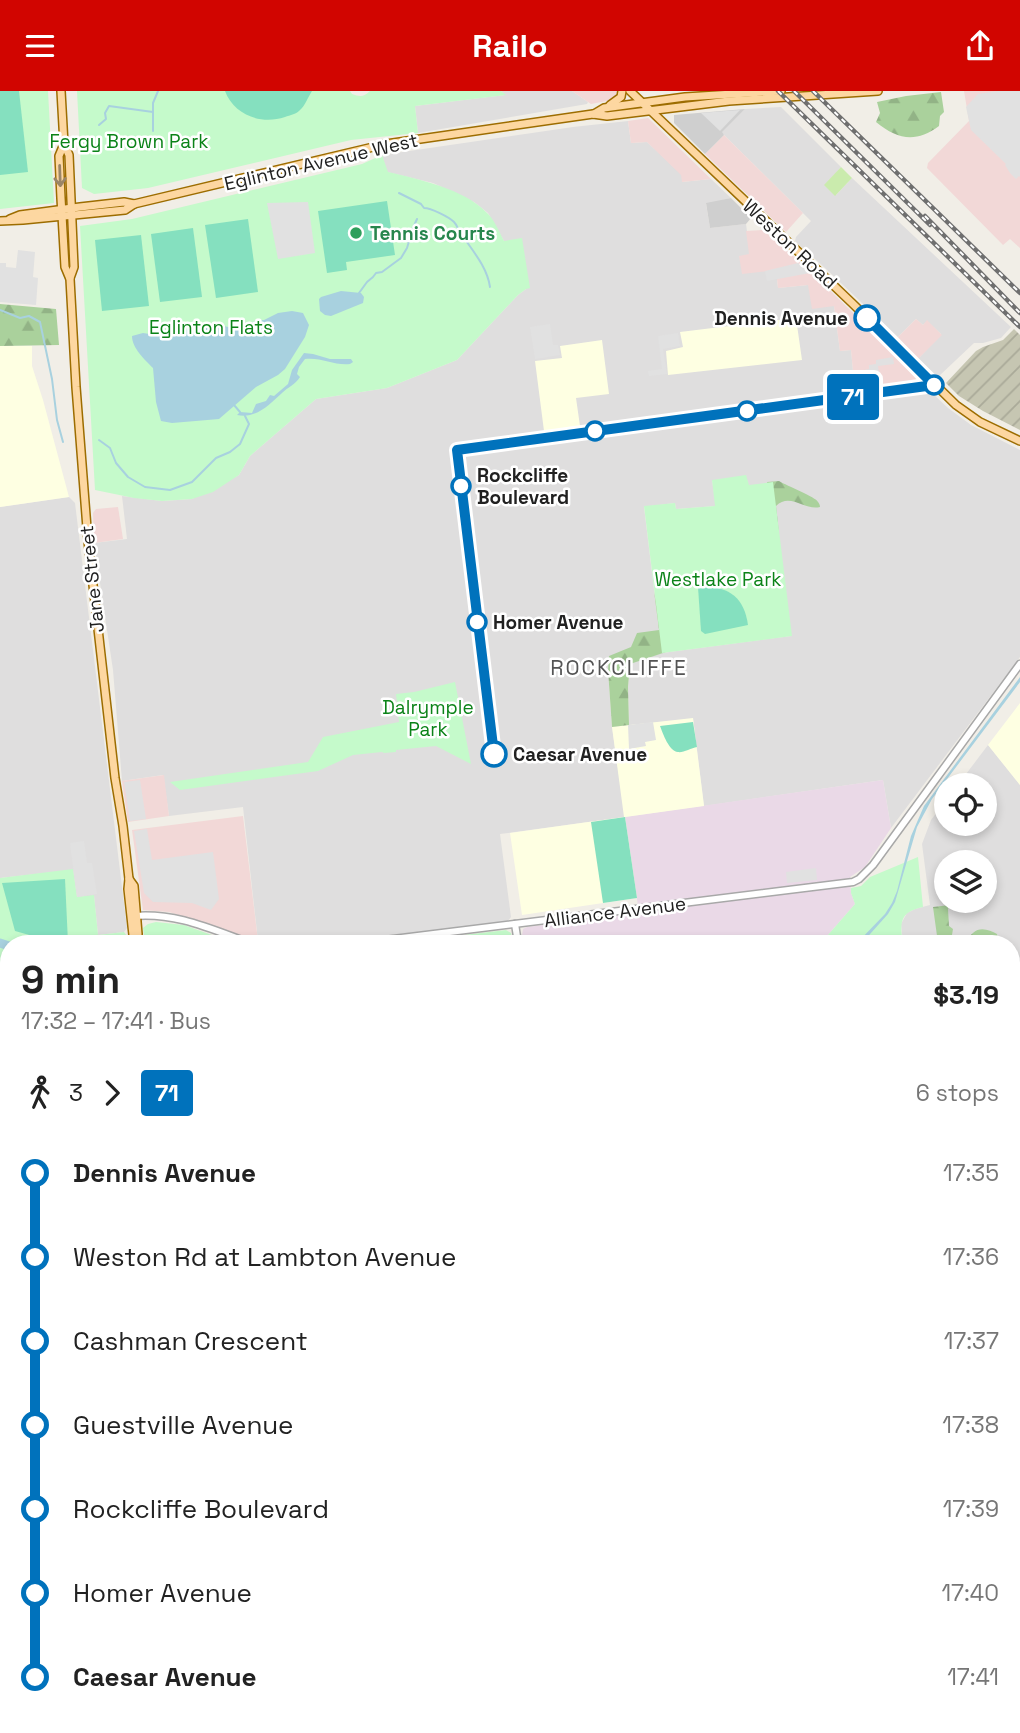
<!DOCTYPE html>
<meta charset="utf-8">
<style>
:root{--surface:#fff;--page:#f6f6f6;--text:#222;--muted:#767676;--accent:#d10500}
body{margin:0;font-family:"Space Grotesk",sans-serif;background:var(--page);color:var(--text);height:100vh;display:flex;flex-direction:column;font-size:26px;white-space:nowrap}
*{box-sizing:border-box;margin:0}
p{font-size:23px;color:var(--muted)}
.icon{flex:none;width:38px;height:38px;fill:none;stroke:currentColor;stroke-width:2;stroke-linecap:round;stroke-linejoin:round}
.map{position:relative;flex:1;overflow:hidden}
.drawer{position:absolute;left:0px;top:844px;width:1020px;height:800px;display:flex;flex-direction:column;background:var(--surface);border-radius:28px 28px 0 0;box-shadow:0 4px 10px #0003}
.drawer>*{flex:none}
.badge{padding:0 14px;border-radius:5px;font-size:24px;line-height:46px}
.buttons{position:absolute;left:934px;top:682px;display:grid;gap:14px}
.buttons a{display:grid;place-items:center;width:63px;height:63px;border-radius:50%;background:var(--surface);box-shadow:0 4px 10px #0003;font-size:35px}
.map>.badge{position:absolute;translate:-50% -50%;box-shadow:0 0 0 4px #fff}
.legs{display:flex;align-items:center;gap:10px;height:77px;padding:0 21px;font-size:23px}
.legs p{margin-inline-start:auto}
.summary{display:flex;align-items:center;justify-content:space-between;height:119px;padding:0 21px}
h1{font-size:38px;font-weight:700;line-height:52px}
ul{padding:0 21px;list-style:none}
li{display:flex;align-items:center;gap:24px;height:84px;font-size:26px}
li i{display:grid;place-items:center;width:10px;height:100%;margin:0 9px;background:currentColor}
li i::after{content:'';width:18px;height:18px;margin:-9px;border:5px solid;border-radius:50%;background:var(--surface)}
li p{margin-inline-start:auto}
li:first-child i{background:linear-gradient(#0000 50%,currentColor 0)}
li:last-child i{background:linear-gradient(currentColor 50%,#0000 0)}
header{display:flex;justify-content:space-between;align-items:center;height:91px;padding:0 21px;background:var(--accent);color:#fff;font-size:32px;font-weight:700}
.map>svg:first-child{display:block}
.residential{fill:#dfdede;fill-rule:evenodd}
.commercial{fill:#f2d8d7}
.industrial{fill:#ead9e7}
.education{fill:#feffe2}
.religious{fill:#cfcfcf}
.construction{fill:url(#construction-furrows)}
.grass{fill:#caebad}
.forest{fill:url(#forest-firs)}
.park{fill:#c5facb}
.pitch{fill:#85e0bf}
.parking{fill:#e1e1e1}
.water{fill:#a8d1df}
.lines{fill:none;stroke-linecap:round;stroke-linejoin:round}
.stream{stroke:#a8d1df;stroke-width:2}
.river{stroke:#a8d1df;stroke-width:9}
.major-tunnel{stroke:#c7c5bf;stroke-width:7;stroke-dasharray:7 3.5;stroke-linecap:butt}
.minor-casing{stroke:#a8a8a8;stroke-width:9}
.major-casing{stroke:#9d6d00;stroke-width:10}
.minor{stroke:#fff;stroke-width:6}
.major{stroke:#fdd7a1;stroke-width:7}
.rail-casing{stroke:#6f6f6f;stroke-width:4.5}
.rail{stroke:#fff;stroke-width:2;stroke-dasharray:5;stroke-linecap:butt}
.oneway{stroke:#9a8567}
.line-1-casing{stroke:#fff;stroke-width:16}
.line-1{stroke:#0072bc;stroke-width:10}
.leisure-dot{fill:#2e9e5b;stroke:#fff;stroke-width:2.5}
.stop-1-dot{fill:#fff;stroke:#0072bc;stroke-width:3.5}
.labels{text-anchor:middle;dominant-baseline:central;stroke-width:5;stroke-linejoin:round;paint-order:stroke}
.park-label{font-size:19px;fill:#0b8318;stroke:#fff}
.street-label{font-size:19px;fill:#212121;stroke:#fff}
.leisure-label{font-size:19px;font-weight:bold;fill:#27864d;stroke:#fff;text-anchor:start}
.stop-label{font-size:19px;font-weight:bold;fill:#212121;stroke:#fff;text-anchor:start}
.neighbourhood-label{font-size:21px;letter-spacing:2px;fill:#545454;stroke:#fff}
</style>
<header><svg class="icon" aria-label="menu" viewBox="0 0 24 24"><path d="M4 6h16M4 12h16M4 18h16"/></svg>Railo<svg class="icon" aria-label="share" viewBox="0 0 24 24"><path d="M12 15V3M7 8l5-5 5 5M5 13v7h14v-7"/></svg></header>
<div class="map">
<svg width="1020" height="1642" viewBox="0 0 1020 1642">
<defs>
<pattern id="construction-furrows" width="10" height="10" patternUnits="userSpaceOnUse" patternTransform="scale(1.75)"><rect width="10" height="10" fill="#c6c6b2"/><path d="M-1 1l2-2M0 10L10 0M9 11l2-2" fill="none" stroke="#aa9"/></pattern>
<pattern id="forest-firs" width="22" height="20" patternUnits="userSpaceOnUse" patternTransform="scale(1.75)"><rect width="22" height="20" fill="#aad19c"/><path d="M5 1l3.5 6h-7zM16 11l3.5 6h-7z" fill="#92b386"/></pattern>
</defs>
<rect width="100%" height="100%" fill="#f1eee7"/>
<g class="residential">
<path d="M 501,0 L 572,0 L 588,11 L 587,13 L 418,42 L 415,15 L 505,4 Z"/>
<path d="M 781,16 L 841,76 L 825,94 L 836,104 L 852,87 L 1011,236 L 1001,247 L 983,252 L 974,252 L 938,286 L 918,268 L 941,243 L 927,230 L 923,234 L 916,228 L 898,246 L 825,177 L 795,150 L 796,146 L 811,130 L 721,41 L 745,18 Z"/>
<path d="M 628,30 L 631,52 L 647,51 L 682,84 L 682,91 L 711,88 L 731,107 L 706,113 L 710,137 L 746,133 L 750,163 L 776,179 L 778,197 L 808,194 L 834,215 L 840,260 L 851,259 L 856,311 L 932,302 L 948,317 L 971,334 L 1020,359 L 1020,566 L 891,737 L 883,689 L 704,715 L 693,628 L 629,634 L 628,596 L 630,572 L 662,562 L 791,545 L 749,394 L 712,389 L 716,415 L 676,418 L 675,412 L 644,416 L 659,539 L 631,556 L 608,579 L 612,636 L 625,726 L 500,743 L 511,826 L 508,830 L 326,852 L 266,852 L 258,850 L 243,716 L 169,725 L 163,684 L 122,690 L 113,579 L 94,452 L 127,448 L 122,405 L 162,410 L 192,408 L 239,384 L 250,365 L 316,308 L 387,297 L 457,269 L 518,204 L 526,198 L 504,150 L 488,122 L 474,111 L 433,92 L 387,81 L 382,64 L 573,36 Z"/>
<path d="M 69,406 L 75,412 L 127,837 L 124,841 L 98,844 L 94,805 L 77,806 L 73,779 L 0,787 L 0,416 Z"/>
<path d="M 988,654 L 1020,694 L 1020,1127 L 1012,1128 L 1012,852 L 903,852 L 901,833 L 907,822 L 915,818 L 930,814 L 922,753 L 931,729 L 947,708 L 947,733 L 985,733 L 985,695 L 957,695 ZM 947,772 L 985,772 L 985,810 L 947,810 Z"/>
<path d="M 9,1001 L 9,1290 L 0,1292 L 0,1002 Z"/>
<path d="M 9,1333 L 9,1477 L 0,1476 L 0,1335 Z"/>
<path d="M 1013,1538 L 1020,1538 L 1020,1584 L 1012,1585 L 1012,1546 L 1014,1545 Z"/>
<path d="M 811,1635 L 882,1635 L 883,1642 L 812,1642 Z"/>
</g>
<g class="commercial">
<path d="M 572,0 L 618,0 L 612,9 L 591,13 Z"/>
<path d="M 964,0 L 1020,0 L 1020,157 L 1010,148 L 1003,154 L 927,77 L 928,72 L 969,30 Z"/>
<path d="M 648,27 L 711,88 L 682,91 L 681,84 L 647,51 L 631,52 L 628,30 Z"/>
<path d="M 724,44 L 803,122 L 786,141 L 705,63 Z"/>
<path d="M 763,139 L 806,176 L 887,255 L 916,288 L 916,292 L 855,301 L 851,259 L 840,260 L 834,215 L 812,218 L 808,194 L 778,197 L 776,179 L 742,183 L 739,165 L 749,163 L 746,140 Z"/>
<path d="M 916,228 L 923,234 L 927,229 L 942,244 L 918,268 L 898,246 Z"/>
<path d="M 118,416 L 123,448 L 94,452 L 93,422 L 96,418 Z"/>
<path d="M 164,684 L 169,725 L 128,731 L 122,690 Z"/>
<path d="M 243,725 L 258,850 L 169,821 L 143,819 L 132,739 Z"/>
<path d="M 1020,1269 L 1020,1491 L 1012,1493 L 1012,1270 Z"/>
<path d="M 212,1635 L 718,1635 L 711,1642 L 420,1642 L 360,1636 L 359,1642 L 289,1642 Z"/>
<path d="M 770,1635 L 811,1635 L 812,1642 L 771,1642 Z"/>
</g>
<g class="industrial">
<path d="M 883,689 L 891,737 L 865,776 L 850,786 L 851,802 L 855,813 L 821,852 L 523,852 L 522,845 L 523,838 L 527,836 L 639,822 L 625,726 Z"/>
<path d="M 0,1476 L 9,1477 L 9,1583 L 0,1584 Z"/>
<path d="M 9,1597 L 9,1634 L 212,1634 L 289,1642 L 0,1642 L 0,1598 Z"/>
</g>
<g class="education">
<path d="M 796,227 L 802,269 L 668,284 L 666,260 L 683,256 L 680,241 Z"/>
<path d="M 602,249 L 609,303 L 576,307 L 580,335 L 544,340 L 535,270 L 562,267 L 560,255 Z"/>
<path d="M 0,255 L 32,255 L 32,275 L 43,309 L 69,406 L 0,416 Z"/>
<path d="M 1020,612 L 1020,694 L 988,654 Z"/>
<path d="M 693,627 L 704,715 L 625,726 L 637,807 L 522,824 L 510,742 L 624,726 L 612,636 Z"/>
</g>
<g class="religious">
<path d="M 745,18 L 722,41 L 724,44 L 705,63 L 674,32 L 674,24 Z"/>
<path d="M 731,107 L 751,127 L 746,133 L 710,137 L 706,112 Z"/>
</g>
<path class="construction" d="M 1014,238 L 1020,244 L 1020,339 L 983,320 L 959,305 L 946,292 L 976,260 L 983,256 L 1003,249 Z"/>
<path class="grass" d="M 841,76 L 852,87 L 835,105 L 824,94 Z"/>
<g class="forest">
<path d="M 941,1 L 944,21 L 940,25 L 939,35 C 916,52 898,49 876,31 L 880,22 L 877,11 L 906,5 Z"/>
<path d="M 0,213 L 56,218 L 59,254 L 0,255 Z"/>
<path d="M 779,390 C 787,395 816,406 818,411 C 819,412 820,414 820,416 C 805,420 790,401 776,415 L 779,442 L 767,391 Z"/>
<path d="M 654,500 L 666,561 L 630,573 L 628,596 L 629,634 L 612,636 L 608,579 L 609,565 L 631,556 L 637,542 L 659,539 Z"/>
<path d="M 950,814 L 948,818 L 949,835 L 953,838 L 952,844 L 955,848 L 966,849 C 969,847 970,844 973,842 C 980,835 990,839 997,843 L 999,852 L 938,852 L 933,816 Z"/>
</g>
<g class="park">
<path d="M 0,0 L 48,0 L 54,112 L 0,118 Z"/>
<path d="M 77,0 L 350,0 L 352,3 C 360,6 364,6 370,0 L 501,0 L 506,4 L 415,15 L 418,42 L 351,49 L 148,97 L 94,103 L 82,97 Z"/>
<path d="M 382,64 L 388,81 C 418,88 464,98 486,121 C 494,128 499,140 504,150 L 522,147 L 530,197 L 526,198 L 518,204 L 457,269 L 387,297 L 316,308 L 250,365 L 239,384 L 213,401 L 192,408 L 162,410 L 134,407 L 95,399 L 80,135 L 132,128 L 362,73 Z"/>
<path d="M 746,384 L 749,394 L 773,391 L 792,545 L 662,562 L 644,415 L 675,412 L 676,418 L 715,415 L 712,389 Z"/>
<path d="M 455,591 L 471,673 L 436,655 L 396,659 L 396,661 L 384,662 L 382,661 L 353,664 L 318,680 L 180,699 L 170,691 L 308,671 L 323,646 L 399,631 L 396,603 L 414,601 Z"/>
<path d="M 918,766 L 923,816 C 899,821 900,832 903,852 L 821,852 L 855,813 L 851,802 L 851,797 L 861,795 L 870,786 Z"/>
<path d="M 73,778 L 77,806 L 94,804 L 98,844 L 124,841 L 129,848 L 129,852 L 9,852 L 9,1001 L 0,1002 L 0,787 Z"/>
<path d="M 156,831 L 184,834 L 234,852 L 145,852 L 143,837 L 148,833 Z"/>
<path d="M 506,839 L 511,842 L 513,852 L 396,852 Z"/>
<path d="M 1020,1127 L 1020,1173 L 1012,1171 L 1012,1128 Z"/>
<path d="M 9,1290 L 9,1333 L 0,1335 L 0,1292 Z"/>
<path d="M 1020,1593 L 1020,1642 L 883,1642 L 882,1635 L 1012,1634 L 1012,1594 Z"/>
</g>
<g class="pitch">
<path d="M 0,0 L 19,0 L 28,81 L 0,84 Z"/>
<path d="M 225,0 L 312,0 C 308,6 305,15 300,19 C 297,23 290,24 285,26 C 261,34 234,24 225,0 Z"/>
<path d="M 387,110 L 395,164 L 346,171 L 347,179 L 327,182 L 318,120 Z"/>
<path d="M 248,128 L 258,201 L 216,207 L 205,134 Z"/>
<path d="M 193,137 L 202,206 L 160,211 L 151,143 Z"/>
<path d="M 141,144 L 149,215 L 102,220 L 95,149 Z"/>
<path d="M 698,496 C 727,494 744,505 748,534 L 705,543 L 701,540 Z"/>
<path d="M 693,631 L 697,656 C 691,657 683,662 678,661 C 669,660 663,643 660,635 Z"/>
<path d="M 625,726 L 637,807 L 603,812 L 591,731 Z"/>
<path d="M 65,788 L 68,852 L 58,852 L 15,840 L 2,792 Z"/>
</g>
<g class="parking">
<path d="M 998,0 L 1020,0 L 1020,86 L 1019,85 L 1016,88 L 1010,82 L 1005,74 L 1006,73 L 971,39 L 966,16 L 978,3 Z"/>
<path d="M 740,19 L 720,40 L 701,22 Z"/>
<path d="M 308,111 L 315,162 L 278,168 L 267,112 Z"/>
<path d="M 18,159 L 35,161 L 33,186 L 38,187 L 36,214 L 0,211 L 0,172 L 6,172 L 6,176 L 16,177 Z"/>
<path d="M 798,172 L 810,182 L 767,190 L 765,180 Z"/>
<path d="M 550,233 L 553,254 L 558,254 L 560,264 L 535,268 L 530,236 Z"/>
<path d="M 678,242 L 680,255 L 663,258 L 667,283 L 649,285 L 648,280 L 662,278 L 658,245 Z"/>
<path d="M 893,266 L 894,273 L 878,275 L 881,295 L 869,296 L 868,289 L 865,289 L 864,279 L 869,278 L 869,274 L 876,273 L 876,269 Z"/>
<path d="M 653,631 L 656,649 L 645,651 L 646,655 L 629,658 L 628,634 Z"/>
<path d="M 140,689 L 146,728 L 130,730 L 124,691 Z"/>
<path d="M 147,738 L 152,769 L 213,761 L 219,808 L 211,819 L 192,812 L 153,811 L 144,802 L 134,740 Z"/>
<path d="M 84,750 L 87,772 L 92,772 L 97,803 L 77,806 L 70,752 Z"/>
<path d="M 816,777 L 817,789 L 787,792 L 786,781 Z"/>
<path d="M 0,1479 L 9,1479 L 9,1520 L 0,1521 Z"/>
<path d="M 545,1635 L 619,1635 L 620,1642 L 573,1642 L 574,1635 L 545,1638 Z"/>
</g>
<g class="water">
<path d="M 341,200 L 361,202 L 364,206 L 363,212 L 331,225 L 325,224 L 320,220 L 319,208 L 321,206 Z"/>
<path d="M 292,220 L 303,222 L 309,234 L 305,246 L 285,278 L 278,284 L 256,296 L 219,328 L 172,332 L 161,330 L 156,311 L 153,277 C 145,269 132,257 132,245 L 143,242 L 156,244 L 173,241 L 214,233 L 233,237 L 256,230 L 264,229 L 278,222 Z"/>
<path d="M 304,262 L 313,263 L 330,268 L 351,268 L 353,271 L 350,273 C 335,275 321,266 305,268 L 299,276 L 297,283 L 300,286 C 295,294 288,296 282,302 C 269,314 256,328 237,324 L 240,321 L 252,322 L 256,313 L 266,310 L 270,304 L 274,305 L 288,293 L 292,279 Z"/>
<path d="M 1020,586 L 1020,591 L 932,708 L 917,736 L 895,811 L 888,823 L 862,852 L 857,852 L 885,823 L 892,812 L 897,800 L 911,745 L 924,715 Z"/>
</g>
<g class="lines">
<g class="stream">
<path d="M 99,34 L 106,28 L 105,22 L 109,15 L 153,21"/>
<path d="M 153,40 L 153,12 L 158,0"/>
<path d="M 399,102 L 421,113 L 424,117 C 431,117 449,126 454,131 C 457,134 458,138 460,141 C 471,158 487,175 490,196"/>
<path d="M 359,202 L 367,191 L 373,186 L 376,182 L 382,181 L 401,167 L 407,157 L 413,137 L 417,128"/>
<path d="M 0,219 L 20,227 L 29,225 L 40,231 L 52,288 L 57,329 L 63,351"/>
<path d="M 234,314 L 240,321"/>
<path d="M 99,349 L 110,357 L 116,372 L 128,386 L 145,396 L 170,399 L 192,391 L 216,367 L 230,361 L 240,353 L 249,333 L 245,325"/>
<path d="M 1012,1151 L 1020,1152"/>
</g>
<path class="river" d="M 0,852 L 9,855"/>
<path class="major-tunnel" d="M 240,1634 L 240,1642"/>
<g class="minor-casing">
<g id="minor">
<path d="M 133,825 C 176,821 211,838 250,852"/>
<path d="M 515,833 L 518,852"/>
<path d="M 361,852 L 853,791 L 859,788 L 873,774 L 1020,573"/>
<path d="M 756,1634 L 757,1642"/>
</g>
</g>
<g class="major-casing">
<g id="major">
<path d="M 61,0 L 64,53 L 69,64 L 74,176 L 70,187"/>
<path d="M 630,0 L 852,212 L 956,314 L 980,331 L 1020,350"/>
<path d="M 610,14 L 621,6 L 622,0"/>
<path d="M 594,23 L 604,17 L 685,6 L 781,0"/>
<path d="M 64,53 L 59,65 L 61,107 L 65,176 L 70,188 L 76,296 L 88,450 L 115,687 L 123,735 L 129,788 L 128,798 L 133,844 L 137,848"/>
<path d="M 10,128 L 20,124 L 80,116 L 124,111 L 134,113"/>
<path d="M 0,130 L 23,129 L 125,119 L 134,113 L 386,53 L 593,23 L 607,25 L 729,10 L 878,0"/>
<path d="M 129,788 L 134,795 L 138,843 L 137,852"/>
<path d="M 1012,1500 L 1020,1498"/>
<path d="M 0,1590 L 9,1589"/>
</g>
</g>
<use href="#minor" class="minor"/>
<use href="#major" class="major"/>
<g class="rail-casing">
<g id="rail">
<path d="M 778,0 L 1020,236"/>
<path d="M 794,0 L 930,134"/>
<path d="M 813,0 L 1020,202"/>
<path d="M 925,125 L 1020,222"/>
</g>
</g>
<use href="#rail" class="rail"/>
</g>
<defs><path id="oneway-shaft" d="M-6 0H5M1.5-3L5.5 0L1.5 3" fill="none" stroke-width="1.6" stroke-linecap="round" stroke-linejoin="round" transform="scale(1.75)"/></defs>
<use class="oneway" href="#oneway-shaft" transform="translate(60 85) rotate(88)"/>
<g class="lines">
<g class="line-1-casing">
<path id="line-1" d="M 494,663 L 457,359 L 934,294 L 867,227"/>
</g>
<use href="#line-1" class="line-1"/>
</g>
<circle class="leisure-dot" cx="356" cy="142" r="7"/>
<g class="stop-1-dot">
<circle cx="867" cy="227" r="12"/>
<circle cx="934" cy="294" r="9"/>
<circle cx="747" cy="320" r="9"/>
<circle cx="595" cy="340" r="9"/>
<circle cx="461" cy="395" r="9"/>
<circle cx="477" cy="531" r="9"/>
<circle cx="494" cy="663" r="12"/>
</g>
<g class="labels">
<g class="park-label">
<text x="129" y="50">Fergy Brown Park</text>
<text x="211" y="236">Eglinton Flats</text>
<text x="718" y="488">Westlake Park</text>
<text x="428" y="616">Dalrymple<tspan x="428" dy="22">Park</tspan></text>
</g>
<g class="street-label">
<text transform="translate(321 71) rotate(-13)">Eglinton Avenue West</text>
<text transform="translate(790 153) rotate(43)">Weston Road</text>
<text transform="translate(92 488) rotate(-96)">Jane Street</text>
<text transform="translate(615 821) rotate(-7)">Alliance Avenue</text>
</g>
<g class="leisure-label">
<text x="370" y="142">Tennis Courts</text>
</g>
<g class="stop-label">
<text x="848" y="227" text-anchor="end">Dennis Avenue</text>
<text x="477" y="384">Rockcliffe<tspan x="477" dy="22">Boulevard</tspan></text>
<text x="493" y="531">Homer Avenue</text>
<text x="513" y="663">Caesar Avenue</text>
</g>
<g class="neighbourhood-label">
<text x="619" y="576">ROCKCLIFFE</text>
</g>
</g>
</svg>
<div class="buttons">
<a><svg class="icon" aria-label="locate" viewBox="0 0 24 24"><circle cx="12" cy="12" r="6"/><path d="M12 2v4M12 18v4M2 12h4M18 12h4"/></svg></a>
<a><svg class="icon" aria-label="layers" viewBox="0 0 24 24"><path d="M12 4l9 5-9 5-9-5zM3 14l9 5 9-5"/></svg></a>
</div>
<b class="badge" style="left:853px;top:306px;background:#0072bc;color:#fff">71</b>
<section class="drawer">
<div class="summary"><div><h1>9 min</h1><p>17:32 – 17:41 · Bus</p></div><b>$3.19</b></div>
<div class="legs"><svg class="icon" aria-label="walk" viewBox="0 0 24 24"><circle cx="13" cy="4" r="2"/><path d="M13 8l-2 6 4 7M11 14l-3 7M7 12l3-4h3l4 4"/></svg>3<svg class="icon" aria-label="forward" viewBox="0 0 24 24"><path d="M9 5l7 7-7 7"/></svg><b class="badge" style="background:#0072bc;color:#fff">71</b><p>6 stops</p></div>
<ul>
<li><i style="color:#0072bc"></i><b>Dennis Avenue</b><p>17:35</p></li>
<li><i style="color:#0072bc"></i><span>Weston Rd at Lambton Avenue</span><p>17:36</p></li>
<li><i style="color:#0072bc"></i><span>Cashman Crescent</span><p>17:37</p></li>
<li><i style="color:#0072bc"></i><span>Guestville Avenue</span><p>17:38</p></li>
<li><i style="color:#0072bc"></i><span>Rockcliffe Boulevard</span><p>17:39</p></li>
<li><i style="color:#0072bc"></i><span>Homer Avenue</span><p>17:40</p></li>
<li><i style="color:#0072bc"></i><b>Caesar Avenue</b><p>17:41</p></li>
</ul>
</section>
</div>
